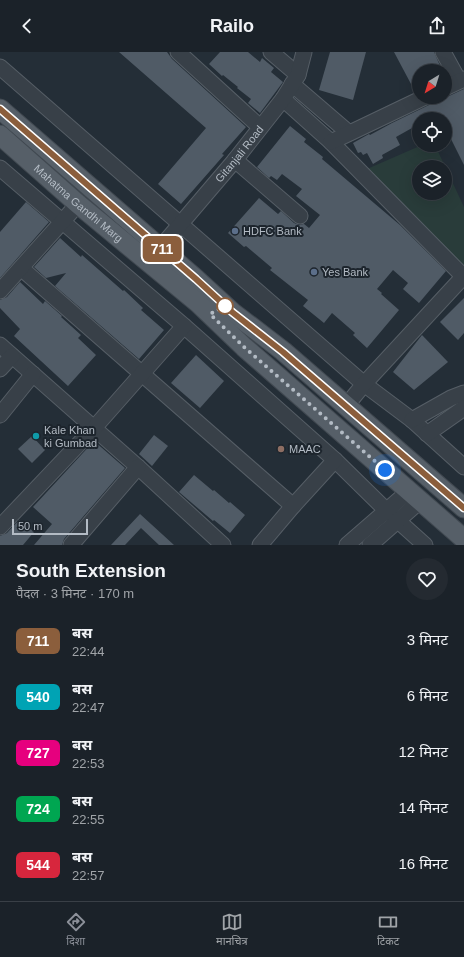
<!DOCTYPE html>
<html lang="hi">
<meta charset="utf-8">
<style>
:root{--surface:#1b2229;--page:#242a31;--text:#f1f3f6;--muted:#a0a4a8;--line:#393f46;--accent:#8c9099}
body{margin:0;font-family:Helvetica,"Noto Sans Devanagari",sans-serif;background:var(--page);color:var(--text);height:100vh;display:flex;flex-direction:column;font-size:15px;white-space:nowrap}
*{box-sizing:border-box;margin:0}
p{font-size:13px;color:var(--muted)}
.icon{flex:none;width:22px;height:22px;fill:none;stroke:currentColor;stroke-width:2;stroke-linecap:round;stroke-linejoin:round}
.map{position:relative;height:493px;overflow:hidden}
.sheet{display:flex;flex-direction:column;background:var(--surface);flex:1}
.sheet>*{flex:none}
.badge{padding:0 8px;border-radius:6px;font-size:14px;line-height:26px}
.needle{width:26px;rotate:218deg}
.controls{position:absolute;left:412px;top:12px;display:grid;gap:8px}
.controls a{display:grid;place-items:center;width:40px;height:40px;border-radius:50%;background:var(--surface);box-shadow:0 4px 16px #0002,0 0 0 1px var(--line);font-size:20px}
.scale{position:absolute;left:12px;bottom:10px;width:76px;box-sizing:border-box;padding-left:4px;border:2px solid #b3bbc4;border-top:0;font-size:11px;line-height:14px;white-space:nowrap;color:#b3bbc4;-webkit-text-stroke:3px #1d252d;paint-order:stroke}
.you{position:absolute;width:20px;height:20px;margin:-10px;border:3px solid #fff;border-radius:50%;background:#1a73e8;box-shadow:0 0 0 6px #1a73e833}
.map>.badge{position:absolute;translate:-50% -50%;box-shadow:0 0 0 2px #fff}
.round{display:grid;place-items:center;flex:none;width:42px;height:42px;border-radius:21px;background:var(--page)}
.summary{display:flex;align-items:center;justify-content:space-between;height:68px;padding:0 16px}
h1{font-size:19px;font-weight:600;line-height:30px}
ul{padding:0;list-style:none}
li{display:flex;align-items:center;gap:12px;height:56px;padding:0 16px}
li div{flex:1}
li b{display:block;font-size:15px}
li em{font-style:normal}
li .badge{min-width:44px;font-weight:700;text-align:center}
header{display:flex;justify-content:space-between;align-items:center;height:52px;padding:0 16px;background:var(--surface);font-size:18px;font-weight:600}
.menu{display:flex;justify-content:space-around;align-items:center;height:56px;border-top:1px solid var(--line);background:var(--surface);font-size:11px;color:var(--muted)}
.menu a{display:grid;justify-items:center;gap:2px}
.menu .selected{color:var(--accent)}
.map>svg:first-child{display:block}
.green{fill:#293c3a;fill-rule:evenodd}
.building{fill:#505b66}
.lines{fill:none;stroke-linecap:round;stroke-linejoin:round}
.minor-casing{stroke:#565e66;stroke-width:17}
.major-casing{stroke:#414951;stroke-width:21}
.minor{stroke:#384048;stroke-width:15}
.major{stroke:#565f68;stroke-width:19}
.line-casing{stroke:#fff;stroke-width:9}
.line{stroke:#8b5e3c;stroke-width:6}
.walk{stroke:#b3bbc4;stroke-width:4;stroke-dasharray:0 7.2}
.service-dot{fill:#5c6f8a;stroke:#1d252d;stroke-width:1.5}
.stop-dot{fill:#fff;stroke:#8b5e3c;stroke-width:2}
.culture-dot{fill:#0f9aa8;stroke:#1d252d;stroke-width:1.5}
.education-dot{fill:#8d6e63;stroke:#1d252d;stroke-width:1.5}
.labels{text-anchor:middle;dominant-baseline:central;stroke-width:4;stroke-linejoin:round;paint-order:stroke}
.street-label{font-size:11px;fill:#b3bbc4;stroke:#1d252d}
.poi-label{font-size:11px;fill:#b3bbc4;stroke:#1d252d;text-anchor:start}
</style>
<header><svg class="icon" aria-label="back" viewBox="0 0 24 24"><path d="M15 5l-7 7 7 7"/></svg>Railo<svg class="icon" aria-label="share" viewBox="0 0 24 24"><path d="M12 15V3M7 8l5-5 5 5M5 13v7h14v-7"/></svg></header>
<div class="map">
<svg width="464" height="493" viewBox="0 0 464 493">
<rect width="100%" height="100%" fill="#242e37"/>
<path class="green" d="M 422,93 L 435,93 L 464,155 L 464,215 L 367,117 ZM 419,115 L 445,115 L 445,141 L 419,141 Z"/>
<g class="building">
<path d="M 119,0 L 167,0 L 172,7 L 246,75 L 222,102 L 224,103 L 181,152 L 158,132 L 206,76 Z"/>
<path d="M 220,0 L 248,0 L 260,10 L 262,6 L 274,16 L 271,20 L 283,30 L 260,61 L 248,51 L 251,47 L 237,36 L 238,35 L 223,23 L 222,24 L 209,12 Z"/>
<path d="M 330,0 L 366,0 L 353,48 L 319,38 Z"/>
<path d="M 394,0 L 434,0 L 441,16 L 435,19 L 419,19 L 419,28 L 411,32 Z"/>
<path d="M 464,37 L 464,113 L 450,85 L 445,87 L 445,67 L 419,67 L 419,89 L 412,76 L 396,85 L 400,93 L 382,103 L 383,106 L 373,112 L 367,101 L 363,103 L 361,100 L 358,101 L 353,91 L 369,82 L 370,83 L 392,71 L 429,53 L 436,46 L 449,44 Z"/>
<path d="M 290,74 L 306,87 L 304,90 L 323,105 L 322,107 L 400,173 L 446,219 L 419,251 L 403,237 L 408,231 L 393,218 L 377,237 L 382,241 L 381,242 L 399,258 L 367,296 L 353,283 L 355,281 L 332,261 L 324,271 L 303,254 L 308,248 L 270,218 L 272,216 L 246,194 L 244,195 L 228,181 L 259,146 L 278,162 L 281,159 L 294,171 L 299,173 L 304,172 L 309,176 L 320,163 L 296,144 L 302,137 L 282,122 L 277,128 L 271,124 L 269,126 L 257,115 Z"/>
<path d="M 26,150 L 49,170 L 0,226 L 0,180 Z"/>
<path d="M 60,186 L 81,205 L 82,203 L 123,239 L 124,238 L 143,256 L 141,258 L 164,278 L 139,307 L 55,234 L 66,221 L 46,226 L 34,215 Z"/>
<path d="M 20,230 L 43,252 L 45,249 L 62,264 L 61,265 L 81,283 L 78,286 L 96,303 L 68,334 L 14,284 L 20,277 L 0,256 L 0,248 L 7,245 Z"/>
<path d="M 464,246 L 464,281 L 458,288 L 440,270 Z"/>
<path d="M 422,283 L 448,310 L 414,338 L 393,320 Z"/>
<path d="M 196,303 L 224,329 L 200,356 L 171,331 Z"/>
<path d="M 154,383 L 168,394 L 152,414 L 139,402 Z"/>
<path d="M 32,384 L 45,398 L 32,411 L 18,397 Z"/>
<path d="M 94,389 L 125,416 L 64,487 L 62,493 L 34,493 L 52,472 L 33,455 Z"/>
<path d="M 194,423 L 213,439 L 214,438 L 229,451 L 230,450 L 245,463 L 230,481 L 214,468 L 213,469 L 179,440 Z"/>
<path d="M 140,462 L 174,493 L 159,493 L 141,476 L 125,493 L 111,493 Z"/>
<path d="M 19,468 L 34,480 L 23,493 L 0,493 L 0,484 L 7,481 Z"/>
</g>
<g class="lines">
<g class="minor-casing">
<g id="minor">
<path d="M 178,0 L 260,75"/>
<path d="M 271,0 L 298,23"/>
<path d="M 443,0 L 459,29"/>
<path d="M 0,15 L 364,332 L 412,368 L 464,415"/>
<path d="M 292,32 L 349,81"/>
<path d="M 445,36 L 464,27"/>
<path d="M 283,47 L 331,90 L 464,225"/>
<path d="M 331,90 L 425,45"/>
<path d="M 235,108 L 300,164"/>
<path d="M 0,116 L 184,274 L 335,408 L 387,459 L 425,493"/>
<path id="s1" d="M 160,196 L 235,108 L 283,47 L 298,23 L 304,0"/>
<path d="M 21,216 L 293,454"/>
<path d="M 0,239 L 78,152"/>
<path d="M 0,293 L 138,415 L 223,493"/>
<path d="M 0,317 L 12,304"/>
<path d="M 346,354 L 364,332 L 463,225"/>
<path d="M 0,363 L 33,322"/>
<path d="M 412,368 L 451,346 L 464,341"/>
<path d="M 427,382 L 464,356"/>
<path d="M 0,475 L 94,376 L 184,274"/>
<path d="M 71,493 L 138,415"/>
<path d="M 260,493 L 293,454 L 335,408"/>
<path d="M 347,493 L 409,439"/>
<path d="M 370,493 L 420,449"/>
</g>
</g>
<g class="major-casing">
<g id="major">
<path d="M 0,57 L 196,227 L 232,260 L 283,299 L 464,456"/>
<path id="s2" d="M 0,83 L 78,152 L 198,251 L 244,295 L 464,487"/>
</g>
</g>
<use href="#minor" class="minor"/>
<use href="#major" class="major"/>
</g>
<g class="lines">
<g class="line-casing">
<path id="line" d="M 0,57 L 196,227 L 232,260 L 283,300 L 464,456"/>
</g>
<use href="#line" class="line"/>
<path class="walk" d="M 225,254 L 210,262 L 244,295 L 385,418"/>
</g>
<g class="service-dot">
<circle cx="235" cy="179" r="4"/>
<circle cx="314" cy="220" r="4"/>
</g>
<circle class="stop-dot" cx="225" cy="254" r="8"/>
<circle class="culture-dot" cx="36" cy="384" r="4"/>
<circle class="education-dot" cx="281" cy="397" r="4"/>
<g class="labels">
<g class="street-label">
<text stroke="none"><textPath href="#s1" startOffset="123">Gitanjali Road</textPath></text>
<text stroke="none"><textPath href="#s2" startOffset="104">Mahatma Gandhi Marg</textPath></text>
</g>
<g class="poi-label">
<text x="243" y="179">HDFC Bank</text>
<text x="322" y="220">Yes Bank</text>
<text x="44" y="378">Kale Khan<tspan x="44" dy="13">ki Gumbad</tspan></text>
<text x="289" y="397">MAAC</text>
</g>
</g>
</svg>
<div class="controls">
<a><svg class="needle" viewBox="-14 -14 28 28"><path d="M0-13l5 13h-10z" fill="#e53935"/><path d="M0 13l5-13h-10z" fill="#a0a4a8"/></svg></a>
<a><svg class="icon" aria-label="locate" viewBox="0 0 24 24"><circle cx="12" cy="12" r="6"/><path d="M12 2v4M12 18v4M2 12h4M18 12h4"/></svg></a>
<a><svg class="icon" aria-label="layers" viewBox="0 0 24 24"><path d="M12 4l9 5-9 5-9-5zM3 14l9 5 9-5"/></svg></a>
</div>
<div class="scale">50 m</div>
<div class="you" style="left:385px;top:418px"></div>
<b class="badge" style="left:162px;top:197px;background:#8b5e3c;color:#fff">711</b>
</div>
<section class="sheet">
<div class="summary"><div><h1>South Extension</h1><p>पैदल · 3 मिनट · 170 m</p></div><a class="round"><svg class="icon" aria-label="heart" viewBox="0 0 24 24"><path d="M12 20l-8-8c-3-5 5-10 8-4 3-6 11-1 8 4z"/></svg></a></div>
<ul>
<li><span class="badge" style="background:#8b5e3c;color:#fff">711</span><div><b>बस</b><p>22:44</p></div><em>3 मिनट</em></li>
<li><span class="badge" style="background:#00a3b4;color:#fff">540</span><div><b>बस</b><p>22:47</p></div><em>6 मिनट</em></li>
<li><span class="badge" style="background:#e6007e;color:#fff">727</span><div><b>बस</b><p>22:53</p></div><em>12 मिनट</em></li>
<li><span class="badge" style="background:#00a651;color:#fff">724</span><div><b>बस</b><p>22:55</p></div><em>14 मिनट</em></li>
<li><span class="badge" style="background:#d7263d;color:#fff">544</span><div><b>बस</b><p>22:57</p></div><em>16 मिनट</em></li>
</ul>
</section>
<nav class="menu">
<a class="selected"><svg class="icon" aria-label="directions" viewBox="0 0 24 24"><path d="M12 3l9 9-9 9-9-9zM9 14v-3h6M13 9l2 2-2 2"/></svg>दिशा</a>
<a><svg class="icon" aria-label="map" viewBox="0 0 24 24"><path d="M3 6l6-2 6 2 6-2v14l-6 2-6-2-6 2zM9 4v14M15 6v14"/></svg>मानचित्र</a>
<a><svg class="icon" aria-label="tickets" viewBox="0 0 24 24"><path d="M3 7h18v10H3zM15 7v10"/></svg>टिकट</a>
</nav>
